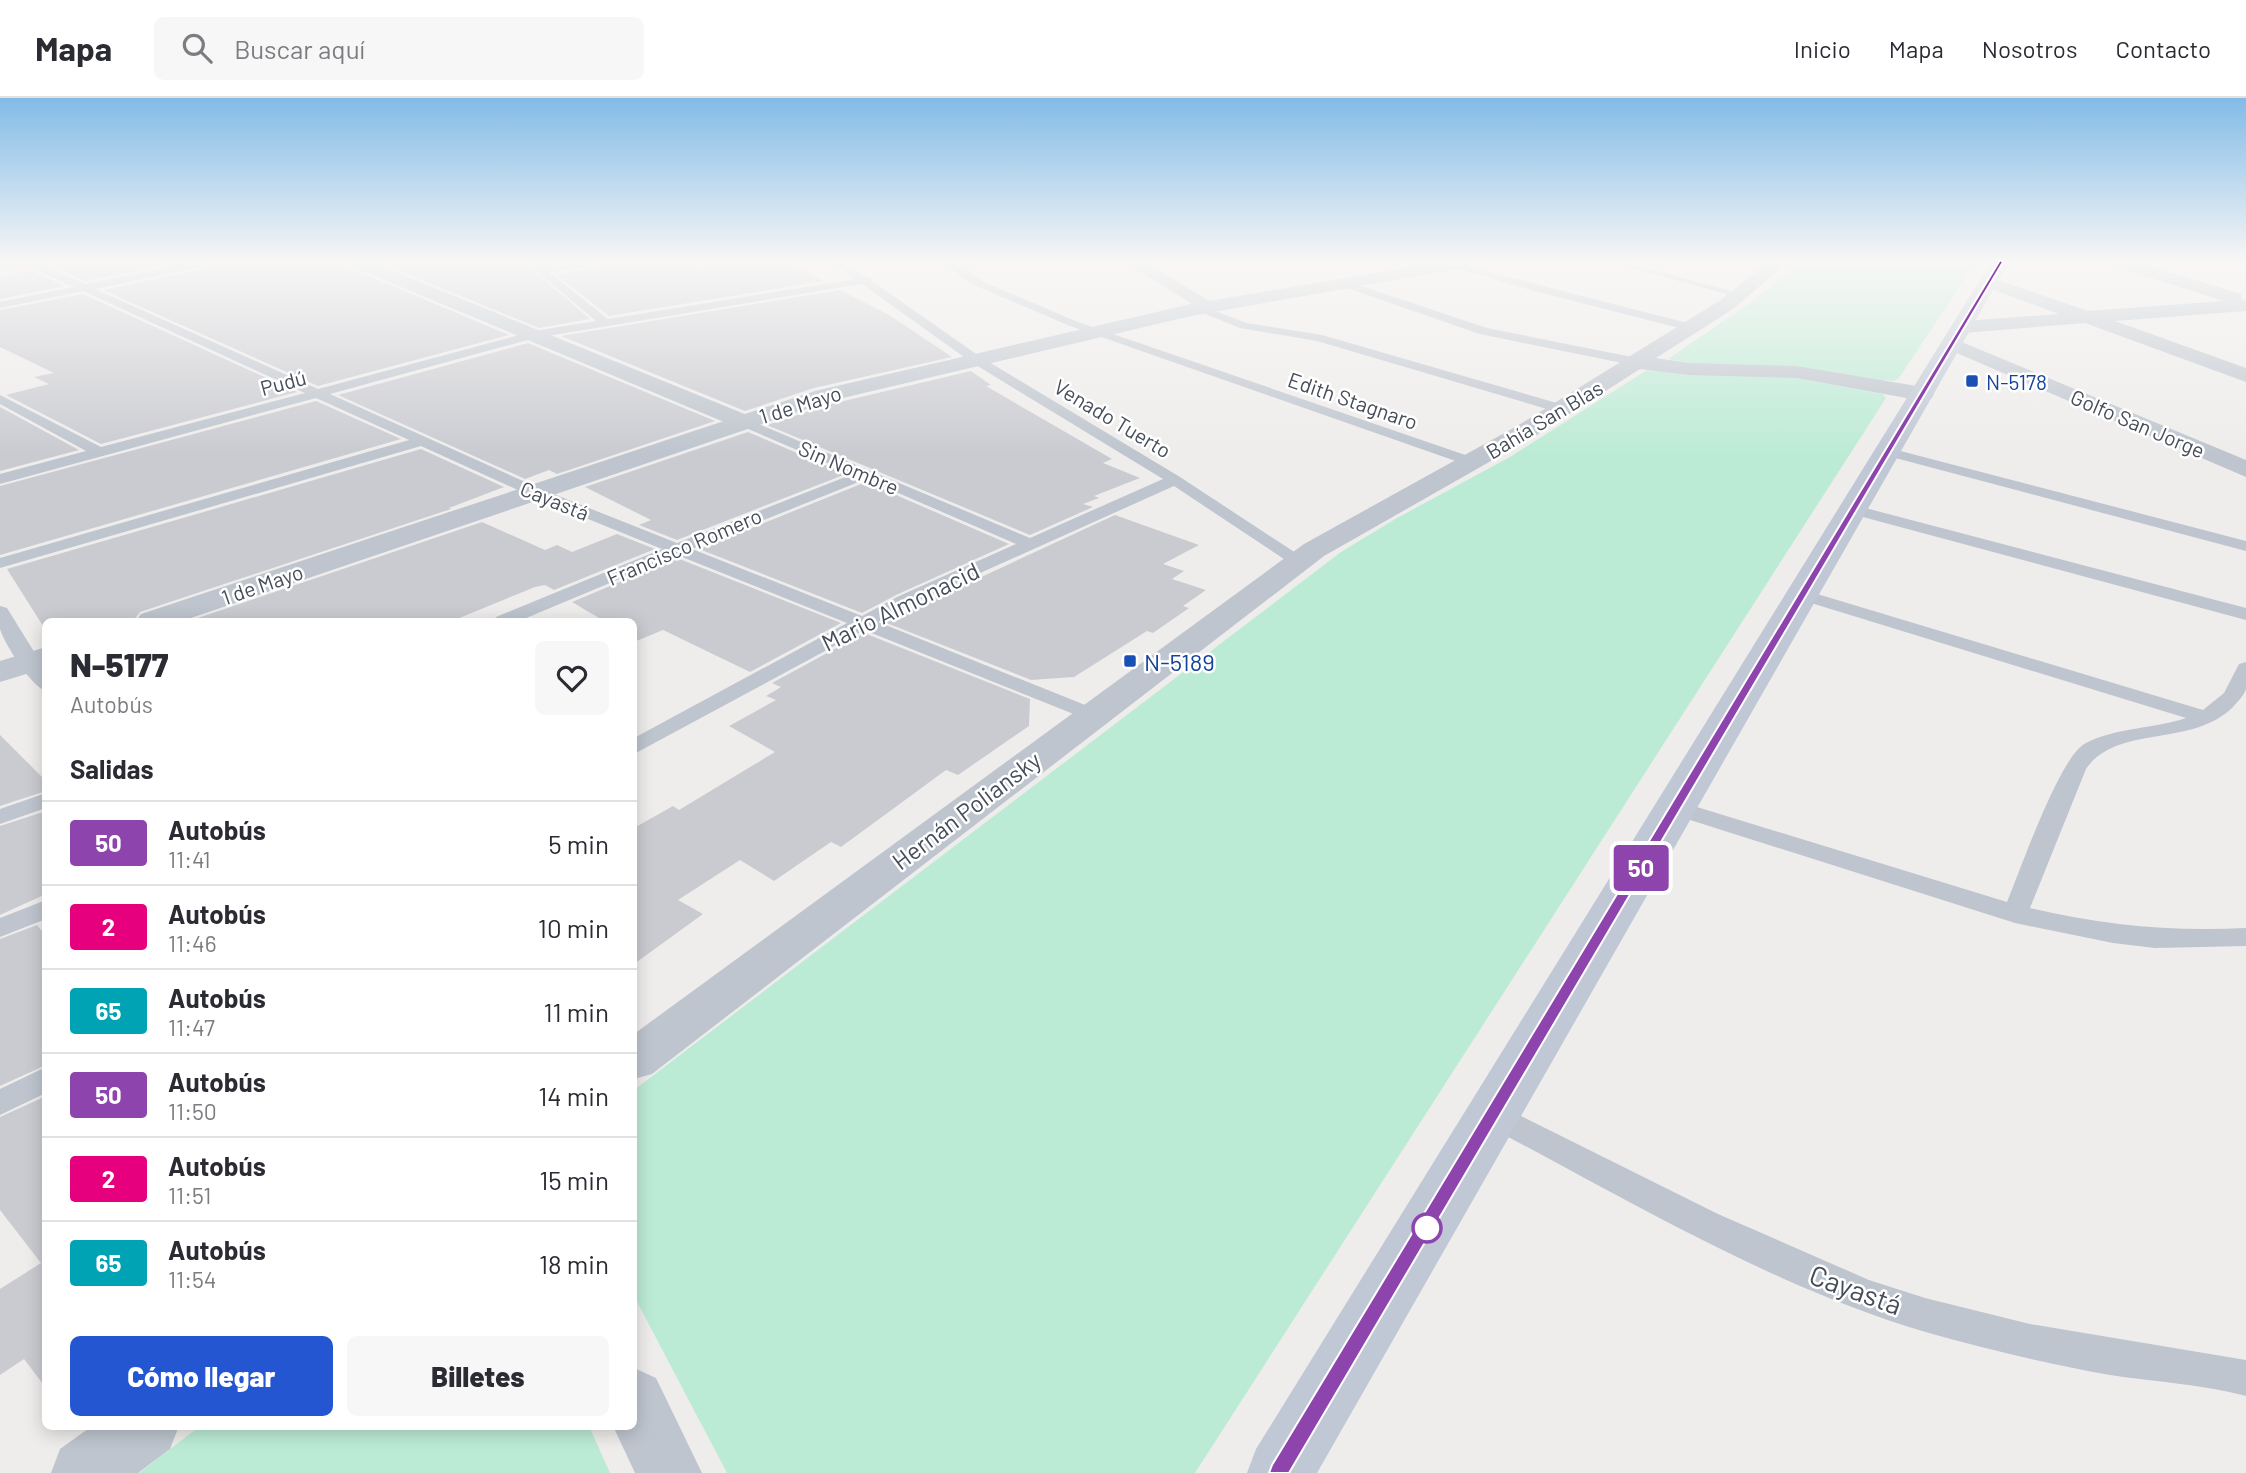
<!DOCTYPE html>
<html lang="es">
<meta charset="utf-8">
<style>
:root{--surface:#fff;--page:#f7f7f7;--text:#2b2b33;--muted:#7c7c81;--line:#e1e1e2;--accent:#2456d2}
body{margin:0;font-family:Barlow,sans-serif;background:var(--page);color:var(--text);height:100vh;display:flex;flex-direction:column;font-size:26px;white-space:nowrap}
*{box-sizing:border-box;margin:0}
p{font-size:23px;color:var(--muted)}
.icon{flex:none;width:38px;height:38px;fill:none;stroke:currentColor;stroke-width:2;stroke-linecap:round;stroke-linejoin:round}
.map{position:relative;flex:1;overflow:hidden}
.sheet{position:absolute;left:42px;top:520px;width:595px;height:812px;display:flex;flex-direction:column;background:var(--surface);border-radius:10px;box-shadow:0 4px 18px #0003}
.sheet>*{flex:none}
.badge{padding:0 14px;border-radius:5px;font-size:24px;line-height:46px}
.map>.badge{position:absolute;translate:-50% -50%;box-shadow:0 0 0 4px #fff}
h2{padding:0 28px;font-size:26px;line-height:63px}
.round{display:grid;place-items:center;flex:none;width:74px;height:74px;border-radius:10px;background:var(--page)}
.headline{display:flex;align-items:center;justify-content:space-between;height:119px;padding:0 28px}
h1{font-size:33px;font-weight:800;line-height:52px}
.primary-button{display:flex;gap:14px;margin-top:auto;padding:14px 28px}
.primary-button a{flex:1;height:80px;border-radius:10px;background:var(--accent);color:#fff;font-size:28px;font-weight:800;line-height:80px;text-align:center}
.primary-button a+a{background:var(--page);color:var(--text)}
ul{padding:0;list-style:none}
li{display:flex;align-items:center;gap:21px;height:84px;padding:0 28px;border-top:2px solid var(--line)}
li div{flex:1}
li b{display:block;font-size:26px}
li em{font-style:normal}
li .badge{min-width:77px;font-weight:700;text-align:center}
header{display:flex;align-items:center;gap:42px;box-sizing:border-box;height:98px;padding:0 35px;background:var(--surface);border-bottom:2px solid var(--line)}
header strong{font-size:33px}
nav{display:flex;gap:38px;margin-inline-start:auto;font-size:24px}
.search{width:490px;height:63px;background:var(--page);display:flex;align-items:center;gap:18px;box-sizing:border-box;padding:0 24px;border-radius:10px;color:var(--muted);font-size:26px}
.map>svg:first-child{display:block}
.green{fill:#bcebd5}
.building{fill:#cacbd1}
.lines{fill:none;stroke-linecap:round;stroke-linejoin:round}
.service{fill:#bec5ce;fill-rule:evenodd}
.minor{fill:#bec5ce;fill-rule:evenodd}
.tertiary{fill:#bec5ce;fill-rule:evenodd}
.secondary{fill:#c0c7d5;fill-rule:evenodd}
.line{fill:#8e44ad;stroke:#fff;stroke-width:2}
.transit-dot{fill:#1a4fb4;stroke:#fff;stroke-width:2.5}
.stop-dot{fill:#fff;stroke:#8e44ad;stroke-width:3.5}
.labels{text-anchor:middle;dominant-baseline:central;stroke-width:5;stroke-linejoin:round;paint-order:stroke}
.far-transit-label{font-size:21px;fill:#164399;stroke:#fff;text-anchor:start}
.far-street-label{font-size:21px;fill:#464d58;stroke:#fff}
.street-label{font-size:24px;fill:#464d58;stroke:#fff}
.transit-label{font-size:24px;fill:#164399;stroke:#fff;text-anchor:start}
.near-street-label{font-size:28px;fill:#464d58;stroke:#fff}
</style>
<header>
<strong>Mapa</strong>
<div class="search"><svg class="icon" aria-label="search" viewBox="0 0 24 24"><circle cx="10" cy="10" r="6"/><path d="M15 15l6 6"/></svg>Buscar aquí</div>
<nav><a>Inicio</a><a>Mapa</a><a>Nosotros</a><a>Contacto</a></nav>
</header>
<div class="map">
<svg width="2246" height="1375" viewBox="0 0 2246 1375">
<rect width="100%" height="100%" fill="#efedec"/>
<g class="green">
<path d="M 1799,164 L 1976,164 L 1899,280 L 1894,283 L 1705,268 L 1668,261 L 1756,201 Z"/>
<path d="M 1647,272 L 1791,279 L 1883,296 L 1886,300 L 1195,1375 L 727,1375 L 634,1198 L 634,992 L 1341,454 L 1397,420 L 1510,359 Z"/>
<path d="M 200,1328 L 589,1328 L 610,1375 L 139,1375 Z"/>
</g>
<g class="building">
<path d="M 73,164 L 183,164 L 85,183 L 51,168 Z"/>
<path d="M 215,164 L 345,164 L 350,170 L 509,237 L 318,288 L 103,192 L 209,170 Z"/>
<path d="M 377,164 L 524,164 L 590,221 L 539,230 Z"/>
<path d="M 608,164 L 690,164 L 696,169 L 741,164 L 793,164 L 800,171 L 824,183 L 609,218 L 555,176 L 601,170 Z"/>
<path d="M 31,173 L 65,188 L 0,201 L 0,179 Z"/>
<path d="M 840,192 L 889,217 L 952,259 L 814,290 L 745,313 L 561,238 Z"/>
<path d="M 83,196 L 297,294 L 101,346 L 6,297 L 49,286 L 34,279 L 54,275 L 0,249 L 0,212 Z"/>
<path d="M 528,245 L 715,323 L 557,376 L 549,372 L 525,381 L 338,297 Z"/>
<path d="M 971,273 L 991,287 L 986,288 L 1112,361 L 1103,365 L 1140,380 L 1094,398 L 1099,400 L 1083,406 L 1093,409 L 1030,437 L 767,327 L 831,306 Z"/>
<path d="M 316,303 L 401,341 L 0,457 L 0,388 Z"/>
<path d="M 0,309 L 79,352 L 0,373 Z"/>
<path d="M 748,334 L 846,376 L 677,442 L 639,427 L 651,422 L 585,389 Z"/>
<path d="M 421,351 L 504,389 L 449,410 L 451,411 L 140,514 L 133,523 L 46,523 L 43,528 L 7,471 Z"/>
<path d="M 866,384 L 1009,446 L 896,497 L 862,515 L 699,451 Z"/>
<path d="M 1115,417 L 1199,447 L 1163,466 L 1184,473 L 1172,481 L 1206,492 L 1183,508 L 1189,510 L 1153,535 L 1147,533 L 1074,579 L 1031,582 L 884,524 Z"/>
<path d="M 482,424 L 545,452 L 557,447 L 572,454 L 617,436 L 655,451 L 554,492 L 545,487 L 535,489 L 452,523 L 189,523 Z"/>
<path d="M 677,460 L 841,525 L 750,574 L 663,532 L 634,544 L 634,523 L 604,523 L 572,504 Z"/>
<path d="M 864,535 L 1030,601 L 1029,628 L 958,677 L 946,672 L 841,749 L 831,744 L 774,783 L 740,762 L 678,802 L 703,816 L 634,866 L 634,730 L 673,708 L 679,712 L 775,654 L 729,628 L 776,602 L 766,598 L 781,589 L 772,585 Z"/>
<path d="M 0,637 L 46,683 L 46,693 L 0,708 Z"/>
<path d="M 46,713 L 46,796 L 0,817 L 0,728 Z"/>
<path d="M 37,827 L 46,838 L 46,967 L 0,988 L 0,841 Z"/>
<path d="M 46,998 L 46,1290 L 24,1261 L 0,1277 L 0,1191 L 41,1165 L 0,1112 L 0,1019 Z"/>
</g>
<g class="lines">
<g class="service">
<path d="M 35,164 L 85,186 L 195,164 L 213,164 L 208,167 L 95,191 L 318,291 L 534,233 L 596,223 L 526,164 L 537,164 L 543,169 L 606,164 L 601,167 L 549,174 L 608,221 L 855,181 L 833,164 C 849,163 857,177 872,180 L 872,183 L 979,258 L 1180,379 L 1308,463 L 1299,468 L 1293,467 L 1174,388 L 909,507 L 878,524 L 1100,613 L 1104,617 L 1100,621 L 1086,621 L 864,532 L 634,656 L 634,640 L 847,525 L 677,457 L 519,523 L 494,523 L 496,519 L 662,451 L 529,397 L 421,348 L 0,470 L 0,460 L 409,342 L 316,300 L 0,386 L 0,376 L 86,353 L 0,306 L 0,297 L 101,349 L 305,295 L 83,193 L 0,210 L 0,204 L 73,189 L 25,167 L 0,171 L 0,165 ZM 862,186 L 971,264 L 1163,381 L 1030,440 L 744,320 L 737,324 L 739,327 L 853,376 L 677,445 L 541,391 L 330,296 L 535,240 ZM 866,381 L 1016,446 L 897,499 L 862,518 L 692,451 Z"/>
<path d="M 352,164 L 365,164 L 360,167 Z"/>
<path d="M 946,164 L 957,164 L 984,184 L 1078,224 L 1477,361 L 1479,364 L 1472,368 L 1467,367 L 1070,228 L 976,188 L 961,179 Z"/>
<path d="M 1450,164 L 1695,227 L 1697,229 L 1691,233 L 1534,193 L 1450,168 Z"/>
<path d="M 1609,164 L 1624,164 L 1746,197 L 1741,200 Z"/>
<path d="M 1338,183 L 1346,183 L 1487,230 L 1637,260 L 1643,264 L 1637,268 L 1480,236 L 1338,187 Z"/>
<path d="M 1199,207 L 1247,225 L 1322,237 L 1567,308 L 1569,311 L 1562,315 L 1557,314 L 1317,243 L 1240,230 L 1195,212 L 1193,210 Z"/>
<path d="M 1889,350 L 2246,443 L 2246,453 L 1884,357 L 1882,354 Z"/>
<path d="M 1854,407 L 2246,510 L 2246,522 L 1848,415 L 1846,412 Z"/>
<path d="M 1804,492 L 2203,612 L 2224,595 L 2239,566 L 2246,564 C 2246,572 2246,584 2246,591 C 2244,598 2237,604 2233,609 C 2192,650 2117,626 2086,671 L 2030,810 C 2103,827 2172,834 2246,830 L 2246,848 L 2155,850 L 2113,845 L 2015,825 L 1668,715 L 1664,710 L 1668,705 L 1676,703 L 1684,705 L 2007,804 C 2020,773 2060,657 2086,645 C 2117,629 2154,631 2186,620 L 1798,501 L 1795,497 L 1798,493 Z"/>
<path d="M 0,508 L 7,510 L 46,573 L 46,593 C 32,590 4,545 0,531 C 0,524 0,515 0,508 Z"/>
<path d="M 46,695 L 46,710 L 0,726 L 0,711 Z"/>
<path d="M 46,802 L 46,821 L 0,839 L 0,820 Z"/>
<path d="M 46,969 L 46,995 L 0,1017 L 0,991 Z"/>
<path d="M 1495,1005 L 1718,1116 L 1869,1182 L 1925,1200 L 2030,1226 L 2246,1262 L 2246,1298 C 2202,1286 2155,1284 2110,1277 C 2049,1266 1989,1252 1929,1235 C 1772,1189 1628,1102 1484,1026 L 1480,1017 L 1484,1008 Z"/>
</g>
<g class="minor">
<path d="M 348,164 L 371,164 L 752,319 L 756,324 L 752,329 L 736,329 L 351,168 Z"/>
<path d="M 1124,164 L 1145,164 L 1218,208 L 1216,212 L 1202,212 Z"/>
<path d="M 1769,164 L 1788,164 L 1733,211 L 1656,260 L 1689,265 L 1796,268 L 1923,289 L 1931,291 L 1934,296 L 1931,301 L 1923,303 L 1796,280 L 1689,277 L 1640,271 L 1535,338 L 1324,458 L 652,976 L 634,981 L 634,936 L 1304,446 L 1517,328 L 1719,203 Z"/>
<path d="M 2110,164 L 2136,164 L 2241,196 L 2242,202 L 2246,201 L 2246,213 L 2115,223 L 2246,270 L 2246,284 L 2085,225 L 1963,235 L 1956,233 L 1953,229 L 1956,225 L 1963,223 L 2059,216 L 1983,188 L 1980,184 L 1983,180 L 1989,179 L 2088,213 L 2224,203 L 2113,168 Z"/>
<path d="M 1952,240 L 2246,362 L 2246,379 L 1945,250 L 1942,246 L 1945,242 Z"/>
<path d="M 634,1270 L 656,1280 L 702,1375 L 635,1375 L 613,1328 L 634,1328 Z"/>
<path d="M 92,1328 L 179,1328 L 170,1351 L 138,1375 L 51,1375 L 60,1351 Z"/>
</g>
<g class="tertiary">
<path d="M 1440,164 L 1477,164 L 1468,169 L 1191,218 L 830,303 L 182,523 L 136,523 L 141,516 L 815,293 L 1191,206 Z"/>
<path d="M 46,549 L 46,570 L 0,584 L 0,563 Z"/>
</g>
<path class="secondary" d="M 1991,164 L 2009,164 L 1317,1375 L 1247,1375 L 1256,1351 Z"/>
</g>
<linearGradient id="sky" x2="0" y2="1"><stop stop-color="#83bbe7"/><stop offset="0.46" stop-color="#f8f7f6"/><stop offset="1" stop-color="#f8f7f6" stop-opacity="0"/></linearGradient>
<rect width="2246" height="356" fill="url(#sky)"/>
<path class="line" d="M 2000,162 L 2003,164 L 1289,1375 L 1269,1375 L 1272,1367 Z"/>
<g class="transit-dot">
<rect x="1965" y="276" width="14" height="14" rx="3.5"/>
<rect x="1123" y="556" width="14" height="14" rx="3.5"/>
</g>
<circle class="stop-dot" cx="1427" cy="1130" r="14"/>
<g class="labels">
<g class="far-transit-label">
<text x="1986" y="283">N-5178</text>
</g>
<g class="far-street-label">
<text transform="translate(283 284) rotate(-15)">Pudú</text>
<text transform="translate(1353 302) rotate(19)">Edith Stagnaro</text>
<text transform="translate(800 306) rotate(-17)">1 de Mayo</text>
<text transform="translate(1113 320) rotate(31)">Venado Tuerto</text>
<text transform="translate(1544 321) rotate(-31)">Bahía San Blas</text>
<text transform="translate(2138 325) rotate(23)">Golfo San Jorge</text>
<text transform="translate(849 369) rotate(23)">Sin Nombre</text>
<text transform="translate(555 402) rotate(22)">Cayastá</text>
<text transform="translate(684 448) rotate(-23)">Francisco Romero</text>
<text transform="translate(262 486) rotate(-19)">1 de Mayo</text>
</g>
<g class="street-label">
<text transform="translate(900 508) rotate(-26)">Mario Almonacid</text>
<text transform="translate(966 712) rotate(-37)">Hernán Poliansky</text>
</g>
<g class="transit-label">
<text x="1144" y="563">N-5189</text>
</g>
<g class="near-street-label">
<text transform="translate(1856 1191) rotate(20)">Cayastá</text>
</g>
</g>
</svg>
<b class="badge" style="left:1641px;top:770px;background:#8e44ad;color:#fff">50</b>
<section class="sheet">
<div class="headline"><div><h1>N-5177</h1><p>Autobús</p></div><a class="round"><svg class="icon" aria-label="heart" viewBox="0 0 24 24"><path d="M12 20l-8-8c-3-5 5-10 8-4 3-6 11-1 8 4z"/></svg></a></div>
<h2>Salidas</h2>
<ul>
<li><span class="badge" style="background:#8e44ad;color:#fff">50</span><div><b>Autobús</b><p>11:41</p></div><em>5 min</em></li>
<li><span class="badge" style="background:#e6007e;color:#fff">2</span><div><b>Autobús</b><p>11:46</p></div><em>10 min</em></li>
<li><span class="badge" style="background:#00a3b4;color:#fff">65</span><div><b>Autobús</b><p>11:47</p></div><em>11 min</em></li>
<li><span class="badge" style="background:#8e44ad;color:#fff">50</span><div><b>Autobús</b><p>11:50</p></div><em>14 min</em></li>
<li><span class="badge" style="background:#e6007e;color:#fff">2</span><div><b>Autobús</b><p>11:51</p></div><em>15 min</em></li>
<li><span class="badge" style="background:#00a3b4;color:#fff">65</span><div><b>Autobús</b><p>11:54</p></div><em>18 min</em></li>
</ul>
<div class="primary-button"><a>Cómo llegar</a><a>Billetes</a></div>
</section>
</div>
